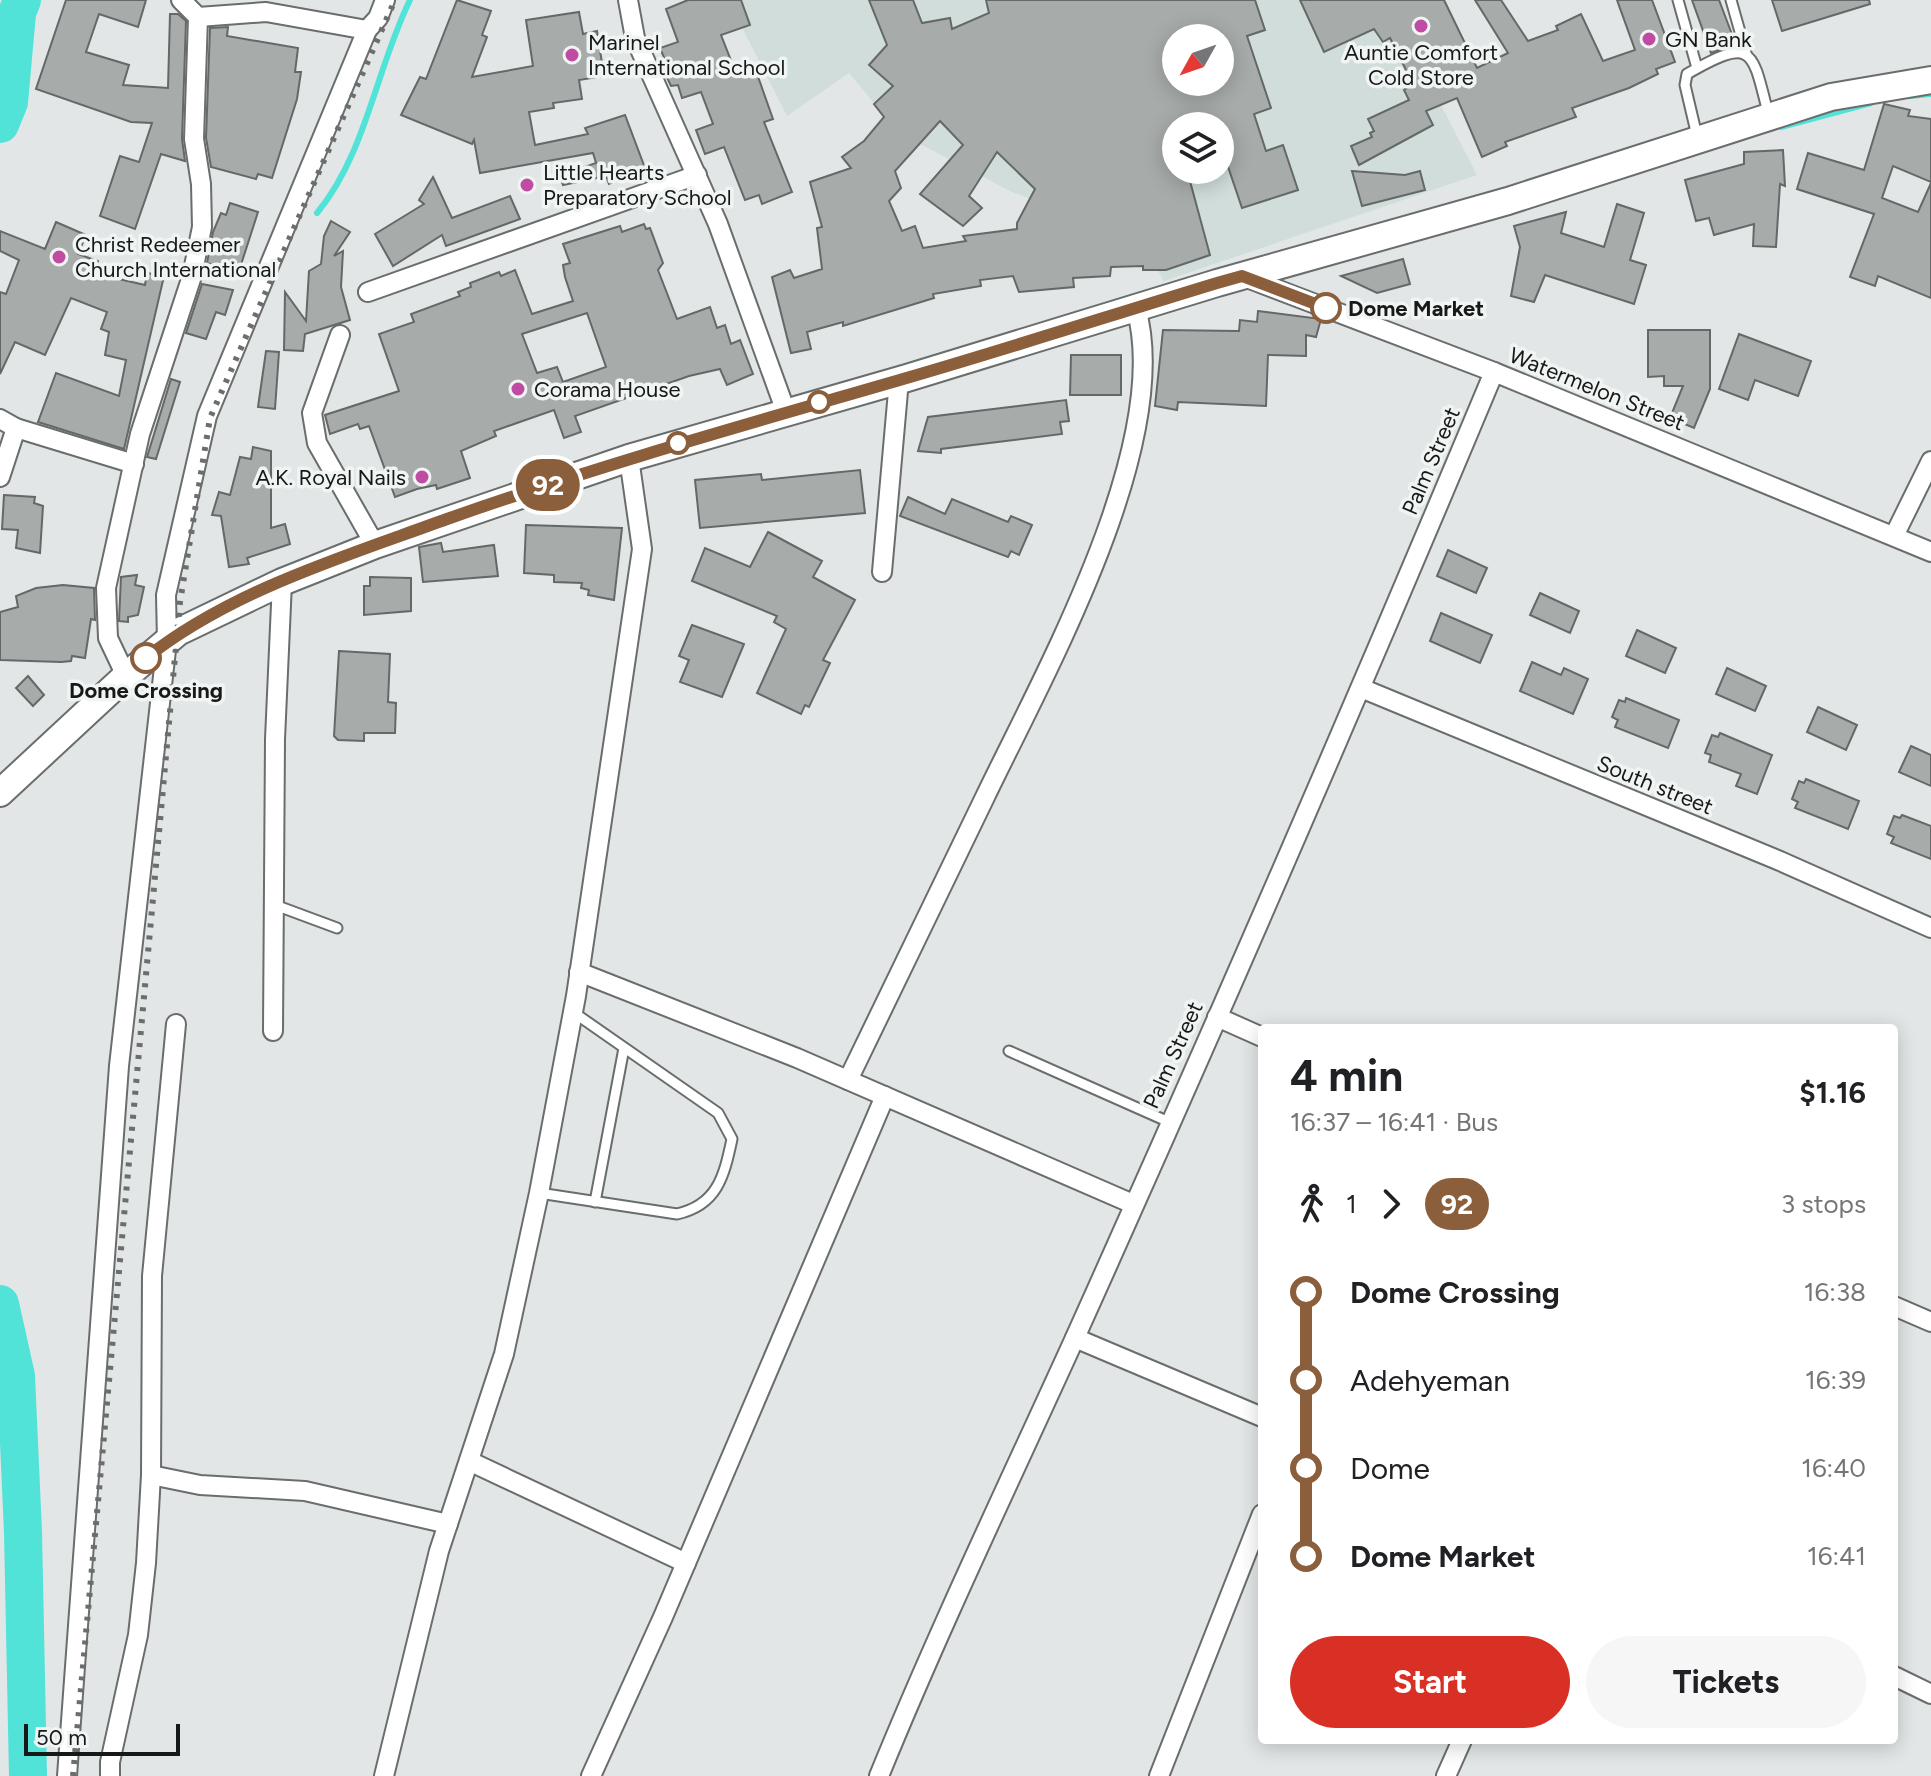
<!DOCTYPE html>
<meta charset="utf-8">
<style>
:root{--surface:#fff;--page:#f6f6f6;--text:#202124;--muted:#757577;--accent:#d93025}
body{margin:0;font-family:Figtree,sans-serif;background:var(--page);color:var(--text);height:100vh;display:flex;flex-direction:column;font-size:30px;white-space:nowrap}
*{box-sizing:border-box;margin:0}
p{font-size:26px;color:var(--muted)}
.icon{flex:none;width:44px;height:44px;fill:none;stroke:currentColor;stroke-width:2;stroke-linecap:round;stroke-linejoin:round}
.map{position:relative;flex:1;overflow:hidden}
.details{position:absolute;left:1258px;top:1024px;width:640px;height:720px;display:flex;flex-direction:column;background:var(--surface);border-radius:8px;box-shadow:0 4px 20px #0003}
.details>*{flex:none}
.badge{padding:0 16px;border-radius:26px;font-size:28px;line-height:52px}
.needle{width:52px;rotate:230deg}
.controls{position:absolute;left:1162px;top:24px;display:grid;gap:16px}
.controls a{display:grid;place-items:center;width:72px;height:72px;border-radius:50%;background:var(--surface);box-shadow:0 4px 20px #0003;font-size:40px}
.scale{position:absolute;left:24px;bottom:20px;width:156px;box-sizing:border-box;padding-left:8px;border:4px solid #171818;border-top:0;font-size:22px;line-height:28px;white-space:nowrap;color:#171818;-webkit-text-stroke:6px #f0f4f3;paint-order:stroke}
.map>.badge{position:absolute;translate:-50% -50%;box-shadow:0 0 0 4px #fff}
.legs{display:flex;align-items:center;gap:12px;height:88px;padding:0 32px;font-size:26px}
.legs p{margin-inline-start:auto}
.head{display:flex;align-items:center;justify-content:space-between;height:136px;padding:0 32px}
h1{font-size:44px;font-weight:700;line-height:60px}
.cta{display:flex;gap:16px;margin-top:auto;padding:16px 32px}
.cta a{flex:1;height:92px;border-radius:48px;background:var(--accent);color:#fff;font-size:32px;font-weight:700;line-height:92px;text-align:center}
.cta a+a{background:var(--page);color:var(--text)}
ul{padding:0 32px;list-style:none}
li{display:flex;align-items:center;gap:28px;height:88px;font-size:30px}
li i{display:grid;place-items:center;width:12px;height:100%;margin:0 10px;background:currentColor}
li i::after{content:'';width:20px;height:20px;margin:-10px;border:6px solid;border-radius:50%;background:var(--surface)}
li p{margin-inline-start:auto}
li:first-child i{background:linear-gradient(#0000 50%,currentColor 0)}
li:last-child i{background:linear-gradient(currentColor 50%,#0000 0)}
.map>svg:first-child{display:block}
.built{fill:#d0dddb;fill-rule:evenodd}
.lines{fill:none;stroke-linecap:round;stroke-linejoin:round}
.stream{stroke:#51e2d8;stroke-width:6}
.river{stroke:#51e2d8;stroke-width:38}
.building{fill:#a7abaa;stroke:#646867;stroke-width:2;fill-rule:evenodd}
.service-casing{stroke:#696d6c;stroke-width:13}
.minor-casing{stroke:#696d6c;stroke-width:22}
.secondary-casing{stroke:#696d6c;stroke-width:30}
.service{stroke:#fff;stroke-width:9}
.minor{stroke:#fff;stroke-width:18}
.secondary{stroke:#fff;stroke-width:26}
.rail{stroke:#6c6e6e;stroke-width:6;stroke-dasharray:4 8;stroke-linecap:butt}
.line-1-casing{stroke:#fff;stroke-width:18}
.line-1{stroke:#8b5e3c;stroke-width:12}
.poi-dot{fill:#c04ba3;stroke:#f0f4f3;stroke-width:3}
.stop-1-dot{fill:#fff;stroke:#8b5e3c;stroke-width:4}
.labels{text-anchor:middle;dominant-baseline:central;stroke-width:7;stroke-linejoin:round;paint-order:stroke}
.poi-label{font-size:22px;fill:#171818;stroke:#f0f4f3;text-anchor:start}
.stop-label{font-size:22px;font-weight:bold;fill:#171818;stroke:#f0f4f3;text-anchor:start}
.street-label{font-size:22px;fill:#171818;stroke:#f0f4f3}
</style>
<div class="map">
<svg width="1931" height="1776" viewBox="0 0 1931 1776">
<rect width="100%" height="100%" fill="#e2e6e6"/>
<path class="built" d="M 728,0 L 1357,0 L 1426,76 L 1477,175 L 1164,281 L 1138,238 L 1012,192 L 899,133 L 849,73 L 787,116 ZM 1176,38 L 1220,38 L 1220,82 L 1176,82 ZM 1176,126 L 1220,126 L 1220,170 L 1176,170 Z"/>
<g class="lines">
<g class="stream">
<path d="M 1909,96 L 1931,94"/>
<path d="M 1781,127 L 1871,103"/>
<path d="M 317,213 C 366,154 376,69 410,0"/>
</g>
<g class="river">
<path d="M 0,124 L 9,102 L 17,13 L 22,0"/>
<path d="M 0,1304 L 16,1376 L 23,1532 L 28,1776"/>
</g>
</g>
<g class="building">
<path d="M 66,0 L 146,0 L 138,27 L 99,14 L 86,52 L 129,65 L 123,85 L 168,88 L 170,14 L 178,14 L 186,21 L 182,139 L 185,161 L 161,154 L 135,229 L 100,216 L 120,156 L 139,162 L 152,123 L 131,122 L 36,89 Z"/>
<path d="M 457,0 L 491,11 L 482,35 L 487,37 L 472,77 L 533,66 L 526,20 L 579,12 L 583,34 L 597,31 L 604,76 L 579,80 L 582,99 L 553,103 L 554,108 L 529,112 L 535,145 L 588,134 L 585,128 L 625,115 L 645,168 L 609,184 L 606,176 L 563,185 L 560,176 L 596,163 L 593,153 L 480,173 L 474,140 L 472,144 L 401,115 L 420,77 L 426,79 Z"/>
<path d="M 688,0 L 741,0 L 750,25 L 721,35 L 738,78 L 756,71 L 773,119 L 764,122 L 792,192 L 762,204 L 759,195 L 745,200 L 724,147 L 705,154 L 696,130 L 713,124 L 701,92 L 682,98 L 678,85 L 671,86 L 663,69 L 668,67 L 660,48 L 678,42 L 666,9 Z"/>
<path d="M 869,0 L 913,0 L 922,23 L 950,18 L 952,29 L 989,13 L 986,0 L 1255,0 L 1265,30 L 1247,36 L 1271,108 L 1254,114 L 1266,151 L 1283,145 L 1298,190 L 1242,208 L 1220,143 L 1220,126 L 1176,126 L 1176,170 L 1187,170 L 1210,255 L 1166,270 L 1143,270 L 1143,266 L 1111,267 L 1110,276 L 1073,278 L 1074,287 L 1019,292 L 1013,276 L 980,280 L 981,286 L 933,294 L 934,298 L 843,326 L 843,322 L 807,332 L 811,349 L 791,353 L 772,277 L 790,270 L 794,278 L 822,269 L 817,228 L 822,227 L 810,182 L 851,168 L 842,157 L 864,141 L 884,117 L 874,104 L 893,86 L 869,65 L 887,45 ZM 1176,38 L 1220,38 L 1220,82 L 1176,82 ZM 940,121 L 963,145 L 920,194 L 963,226 L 982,208 L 969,196 L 997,152 L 1035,189 L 1017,223 L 1017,229 L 963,236 L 966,241 L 923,248 L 915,226 L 902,231 L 889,201 L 901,188 L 895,171 Z"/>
<path d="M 1300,0 L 1444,0 L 1477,68 L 1508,53 L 1475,0 L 1501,0 L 1528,41 L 1558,30 L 1556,26 L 1581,14 L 1603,61 L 1635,50 L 1617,0 L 1652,0 L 1675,62 L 1656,69 L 1658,74 L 1629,88 L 1572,108 L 1576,117 L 1505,142 L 1507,146 L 1482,157 L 1457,98 L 1426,111 L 1433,125 L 1359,165 L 1351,146 L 1372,137 L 1370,133 L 1374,131 L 1368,119 L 1409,100 L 1404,90 L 1411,85 L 1403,76 L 1407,72 L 1390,38 L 1383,42 L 1374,29 L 1324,52 Z"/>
<path d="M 1692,0 L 1719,0 L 1736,45 L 1711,53 Z"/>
<path d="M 1772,0 L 1869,0 L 1870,4 L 1782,31 Z"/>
<path d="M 228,27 L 227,36 L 298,48 L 295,72 L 301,72 L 297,99 L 272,178 L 258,174 L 256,179 L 211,167 L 206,138 L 210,28 Z"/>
<path d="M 1884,104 L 1910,110 L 1908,116 L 1931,119 L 1931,182 L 1893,166 L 1882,198 L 1918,212 L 1931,183 L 1931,298 L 1878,276 L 1875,286 L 1850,277 L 1874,214 L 1797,189 L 1808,153 L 1864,170 Z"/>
<path d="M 1783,150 L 1785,186 L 1780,184 L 1776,247 L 1753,246 L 1754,224 L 1714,235 L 1709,218 L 1696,221 L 1685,180 L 1744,164 L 1744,152 Z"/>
<path d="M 1352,171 L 1405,175 L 1420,171 L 1425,190 L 1362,206 Z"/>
<path d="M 433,177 L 452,218 L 510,196 L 520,219 L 446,246 L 442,235 L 393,266 L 375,234 L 424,204 L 419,200 Z"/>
<path d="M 230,203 L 258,212 L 238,274 L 207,263 L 213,232 L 221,213 L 226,215 Z"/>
<path d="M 1617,204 L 1644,213 L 1630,260 L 1646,265 L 1634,304 L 1545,275 L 1534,302 L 1511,296 L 1520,247 L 1514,226 L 1566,212 L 1561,233 L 1604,247 Z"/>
<path d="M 331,221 L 350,232 L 334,256 L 343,251 L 341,287 L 350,320 L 305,334 L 303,351 L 284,350 L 285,292 L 306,321 L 309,271 L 321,264 L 324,236 Z"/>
<path d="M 56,222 L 86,235 L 78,254 L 98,261 L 96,267 L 111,273 L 110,277 L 145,285 L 147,273 L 164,276 L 124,449 L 38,422 L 56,373 L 119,396 L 126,360 L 105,355 L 109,332 L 101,329 L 107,312 L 71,298 L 45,355 L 15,342 L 0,374 L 0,292 L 6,294 L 19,260 L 0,251 L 0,231 L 45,249 Z"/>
<path d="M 644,224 L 646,229 L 650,228 L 663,263 L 658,270 L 677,319 L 710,307 L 717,328 L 725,325 L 731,344 L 740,340 L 753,374 L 727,385 L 720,369 L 689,376 L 575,416 L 581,432 L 564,438 L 554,410 L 494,431 L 496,436 L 461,451 L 470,478 L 437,489 L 436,485 L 417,489 L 395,497 L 369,426 L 360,429 L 358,424 L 330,434 L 325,415 L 399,391 L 379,334 L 414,322 L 411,314 L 460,296 L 458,292 L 471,287 L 470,283 L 499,272 L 501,276 L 515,270 L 532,314 L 573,301 L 565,277 L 563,265 L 570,263 L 563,244 L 620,226 L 622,232 ZM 587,313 L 606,367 L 563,382 L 557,367 L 537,373 L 522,334 Z"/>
<path d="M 1403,259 L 1410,284 L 1377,293 L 1341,276 Z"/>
<path d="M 202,284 L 233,290 L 225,315 L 216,312 L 206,339 L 186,333 Z"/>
<path d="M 1258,311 L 1321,319 L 1316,337 L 1306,335 L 1306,356 L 1268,355 L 1266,406 L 1178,402 L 1177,410 L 1155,406 L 1163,330 L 1239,331 L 1240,320 L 1257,322 Z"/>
<path d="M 1648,330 L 1710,330 L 1710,389 L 1694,428 L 1670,418 L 1683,386 L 1664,386 L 1664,376 L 1648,377 Z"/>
<path d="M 1739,334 L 1811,361 L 1798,396 L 1755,380 L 1748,400 L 1719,389 Z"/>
<path d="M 266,351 L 279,352 L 275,409 L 258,407 Z"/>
<path d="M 1071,355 L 1121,355 L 1121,395 L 1070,395 Z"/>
<path d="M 171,379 L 180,382 L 156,459 L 147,457 Z"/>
<path d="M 1066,400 L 1069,421 L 1060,422 L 1062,434 L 941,449 L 941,453 L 918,451 L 928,417 Z"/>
<path d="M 253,447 L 271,451 L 271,528 L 285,524 L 290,544 L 247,558 L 249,564 L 229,567 L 221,516 L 212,515 L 219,492 L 230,495 L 240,457 L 251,459 Z"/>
<path d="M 860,470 L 865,513 L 700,528 L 695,480 L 761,474 L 762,480 Z"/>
<path d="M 4,495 L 35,497 L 34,503 L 43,506 L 40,553 L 16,548 L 18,530 L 2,529 Z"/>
<path d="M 908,497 L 945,514 L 952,499 L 1008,522 L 1011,516 L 1032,525 L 1019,555 L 1011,551 L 1008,557 L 900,516 Z"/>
<path d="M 526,525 L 622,528 L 614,600 L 588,595 L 589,590 L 581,588 L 582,583 L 554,582 L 554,575 L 524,573 Z"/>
<path d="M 768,532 L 822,561 L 813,577 L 855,600 L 823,660 L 830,663 L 809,707 L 805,705 L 801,714 L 757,693 L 786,629 L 774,622 L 777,616 L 692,581 L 705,548 L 750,567 Z"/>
<path d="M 441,543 L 443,552 L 494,545 L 498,576 L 423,582 L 419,547 Z"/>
<path d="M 1448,550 L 1487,568 L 1476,593 L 1437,576 Z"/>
<path d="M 137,575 L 135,585 L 144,587 L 138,615 L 128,617 L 128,622 L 119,621 L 121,577 Z"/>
<path d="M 370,577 L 411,578 L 411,611 L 364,615 L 364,586 L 370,586 Z"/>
<path d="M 63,585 L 94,588 L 95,620 L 91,619 L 85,658 L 72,656 L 71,661 L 61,662 L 0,660 L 0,612 L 18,607 L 16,596 L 36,588 Z"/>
<path d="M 1540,593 L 1579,611 L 1570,633 L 1530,615 Z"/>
<path d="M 1441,613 L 1492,635 L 1480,663 L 1430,641 Z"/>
<path d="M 692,625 L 744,644 L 722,697 L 680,682 L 689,660 L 679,656 Z"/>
<path d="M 1637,630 L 1676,648 L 1665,673 L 1626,656 Z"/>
<path d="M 339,651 L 390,654 L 388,702 L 396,703 L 395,733 L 364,733 L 364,741 L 338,740 L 334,736 Z"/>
<path d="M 1532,662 L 1561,675 L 1564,668 L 1588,679 L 1573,714 L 1520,691 Z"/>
<path d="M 1727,668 L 1766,686 L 1755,711 L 1716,694 Z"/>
<path d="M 28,676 L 44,695 L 33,706 L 16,688 Z"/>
<path d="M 1626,698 L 1679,720 L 1668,748 L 1615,727 L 1618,720 L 1612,717 L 1619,700 L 1625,702 Z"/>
<path d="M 1818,707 L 1857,725 L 1846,750 L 1807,732 Z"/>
<path d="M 1720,733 L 1772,755 L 1757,794 L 1736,786 L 1741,774 L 1709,762 L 1711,755 L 1705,753 L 1712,735 L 1718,737 Z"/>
<path d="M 1911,746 L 1931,755 L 1931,786 L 1899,772 Z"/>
<path d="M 1806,779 L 1859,801 L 1848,829 L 1795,808 L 1798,802 L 1792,799 L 1799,781 L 1804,783 Z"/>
<path d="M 1902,815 L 1931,826 L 1931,859 L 1891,843 L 1894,837 L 1887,834 L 1894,816 L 1900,818 Z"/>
</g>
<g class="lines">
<g class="service-casing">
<g id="service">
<path d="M 1678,0 L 1697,68"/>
<path d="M 1731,0 L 1746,53"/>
<path d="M 1697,136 L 1685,85 L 1687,74 C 1753,36 1752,49 1768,113"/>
<path d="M 275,905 L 337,928"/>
<path d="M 1009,1051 L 1169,1122"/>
<path d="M 539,1193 L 677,1214 C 717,1205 724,1177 732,1139 L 718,1113 L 573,1012"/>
<path d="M 595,1202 L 624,1048"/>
</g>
</g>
<g class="minor-casing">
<g id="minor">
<path d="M 628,0 L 635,38 L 718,224 L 786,412"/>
<path d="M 198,17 L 266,12 L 367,30 L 378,18 L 385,0"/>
<path d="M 1242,276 L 1494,372 L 1931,552"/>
<path d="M 368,292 L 697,175"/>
<path d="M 340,335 L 312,413 L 317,443 L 375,545"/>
<path d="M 0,419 L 16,428 L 134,464"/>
<path d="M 0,477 L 16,428"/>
<path d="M 1894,536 L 1931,461"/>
<path d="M 882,572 L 899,380"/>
<path d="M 126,676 L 108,638 L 106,588 L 140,434 L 192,276 L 202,227 L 201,184 L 194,139 L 198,17 L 181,0"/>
<path d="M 1361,688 L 1780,861 L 1931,928"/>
<path d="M 579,972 L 797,1058 L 1133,1204"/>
<path d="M 1217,1017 L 1262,1037"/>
<path d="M 273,1031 L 275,739 L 282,582"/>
<path d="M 848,1080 C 894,986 939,891 985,797 C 1044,674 1174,443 1136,308"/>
<path d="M 1894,1306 L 1931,1322"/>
<path d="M 1075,1338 L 1262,1417"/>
<path d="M 469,1461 L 686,1563"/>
<path d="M 151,1475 L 200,1485 L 305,1491 L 448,1524"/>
<path d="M 1894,1676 L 1931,1694"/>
<path d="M 67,1776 L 119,1066 L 167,641 L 166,595 L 207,416 L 367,30"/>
<path d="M 110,1776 L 110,1762 L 138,1635 L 146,1563 L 151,1475 L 152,1276 L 176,1024"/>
<path d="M 384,1776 L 439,1551 L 504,1354 L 539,1193 L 576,996 L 642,549 L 629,458"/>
<path d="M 591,1776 L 663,1617 L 885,1096"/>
<path d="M 879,1776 C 939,1629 1008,1485 1074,1340 C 1218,1020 1358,697 1494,372"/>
<path d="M 1159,1776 L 1262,1514"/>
<path d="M 1446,1776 L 1462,1740"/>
</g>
</g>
<g class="secondary-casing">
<path id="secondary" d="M 0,793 L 126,676 L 178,632 L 282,582 L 375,545 L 629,458 L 907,378 L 1217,283 L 1508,201 L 1831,97 L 1931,80"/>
</g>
<use href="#service" class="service"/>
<use href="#minor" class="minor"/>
<use href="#secondary" class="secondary"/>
<path class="rail" d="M 73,1776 L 180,602 L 210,418 L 395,0"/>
</g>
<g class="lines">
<g class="line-1-casing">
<path id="line-1" d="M 146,658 C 232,590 346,556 447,519 C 600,465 755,422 910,377 C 1013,347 1115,314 1217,283 L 1242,276 L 1326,308"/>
</g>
<use href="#line-1" class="line-1"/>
</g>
<g class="poi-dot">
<circle cx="1421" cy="26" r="8"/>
<circle cx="1649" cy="39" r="8"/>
<circle cx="572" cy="55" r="8"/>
<circle cx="527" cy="185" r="8"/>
<circle cx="59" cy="257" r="8"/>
<circle cx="518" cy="389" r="8"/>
<circle cx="422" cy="477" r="8"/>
</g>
<g class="stop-1-dot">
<circle cx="1326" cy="308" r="14"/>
<circle cx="819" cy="402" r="10"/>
<circle cx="678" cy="443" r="10"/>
<circle cx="146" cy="658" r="14"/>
</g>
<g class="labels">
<g class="poi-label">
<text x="1665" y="39">GN Bank</text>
<text x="588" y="42">Marinel<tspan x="588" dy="25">International School</tspan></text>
<text x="1421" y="52" text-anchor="middle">Auntie Comfort<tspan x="1421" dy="25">Cold Store</tspan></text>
<text x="543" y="172">Little Hearts<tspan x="543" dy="25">Preparatory School</tspan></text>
<text x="75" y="244">Christ Redeemer<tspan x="75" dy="25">Church International</tspan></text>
<text x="534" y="389">Corama House</text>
<text x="406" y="477" text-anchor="end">A.K. Royal Nails</text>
</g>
<g class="stop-label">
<text x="1348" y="308">Dome Market</text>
<text x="146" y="690" text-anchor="middle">Dome Crossing</text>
</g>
<g class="street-label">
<text transform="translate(1597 389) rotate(22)">Watermelon Street</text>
<text transform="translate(1431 461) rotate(-67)">Palm Street</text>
<text transform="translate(1655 785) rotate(22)">South street</text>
<text transform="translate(1173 1055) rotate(-66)">Palm Street</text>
</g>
</g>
</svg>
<div class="controls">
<a><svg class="needle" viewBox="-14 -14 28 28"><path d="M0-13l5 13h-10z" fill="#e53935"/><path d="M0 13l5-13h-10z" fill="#757577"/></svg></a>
<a><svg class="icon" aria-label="layers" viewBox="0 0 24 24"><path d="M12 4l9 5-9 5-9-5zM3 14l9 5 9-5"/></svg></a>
</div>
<div class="scale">50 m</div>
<b class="badge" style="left:548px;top:485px;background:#8b5e3c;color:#fff">92</b>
<section class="details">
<div class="head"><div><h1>4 min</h1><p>16:37 – 16:41 · Bus</p></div><b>$1.16</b></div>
<div class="legs"><svg class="icon" aria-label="walk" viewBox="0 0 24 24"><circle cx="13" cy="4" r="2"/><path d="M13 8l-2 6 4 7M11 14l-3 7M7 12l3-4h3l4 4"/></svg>1<svg class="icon" aria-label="forward" viewBox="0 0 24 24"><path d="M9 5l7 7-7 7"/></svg><b class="badge" style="background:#8b5e3c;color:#fff">92</b><p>3 stops</p></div>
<ul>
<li><i style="color:#8b5e3c"></i><b>Dome Crossing</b><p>16:38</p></li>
<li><i style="color:#8b5e3c"></i><span>Adehyeman</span><p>16:39</p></li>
<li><i style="color:#8b5e3c"></i><span>Dome</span><p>16:40</p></li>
<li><i style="color:#8b5e3c"></i><b>Dome Market</b><p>16:41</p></li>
</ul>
<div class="cta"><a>Start</a><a>Tickets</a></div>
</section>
</div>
